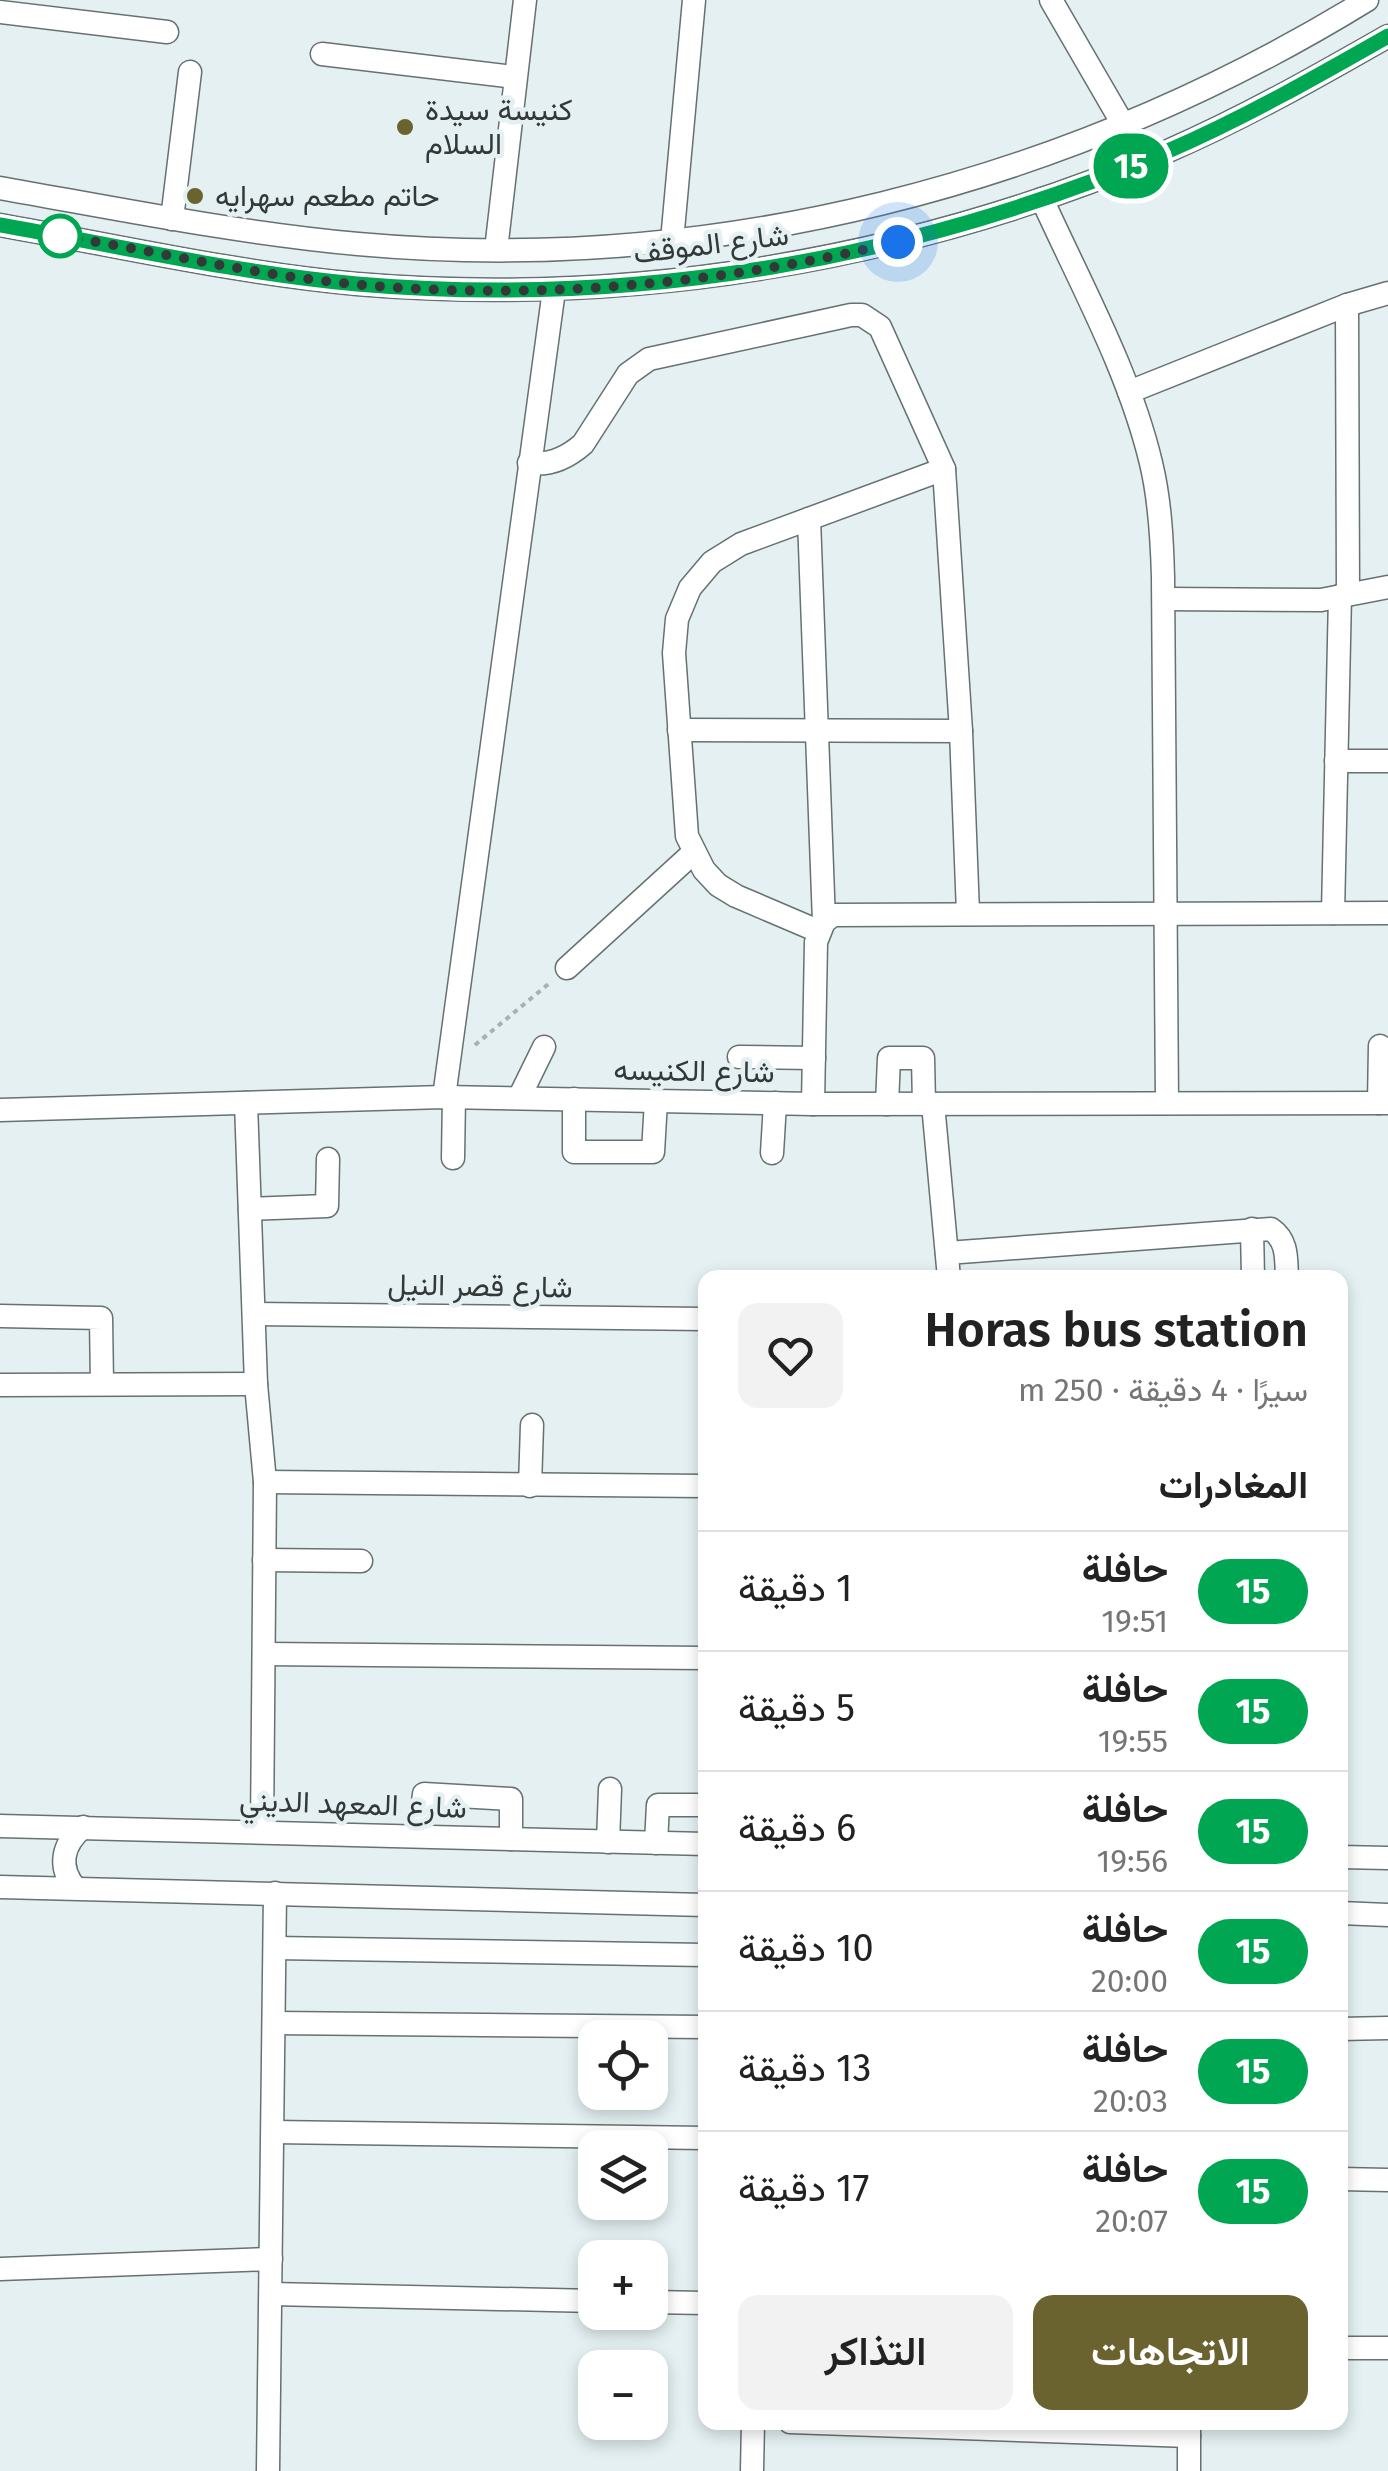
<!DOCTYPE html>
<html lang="ar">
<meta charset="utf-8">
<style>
:root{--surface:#fff;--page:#f2f2f2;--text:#222;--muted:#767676;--line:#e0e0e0;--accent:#6a632f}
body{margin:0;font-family:"Fira Sans",Vazirmatn,sans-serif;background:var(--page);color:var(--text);direction:rtl;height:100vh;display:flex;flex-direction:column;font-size:38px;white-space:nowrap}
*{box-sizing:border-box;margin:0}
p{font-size:32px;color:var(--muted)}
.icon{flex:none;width:55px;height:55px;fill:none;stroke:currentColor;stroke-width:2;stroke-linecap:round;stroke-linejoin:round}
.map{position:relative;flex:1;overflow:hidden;direction:ltr}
.sheet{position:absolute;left:698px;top:1270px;width:650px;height:1160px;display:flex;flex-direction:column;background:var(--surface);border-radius:20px;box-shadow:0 5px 15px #0003;direction:rtl}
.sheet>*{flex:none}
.badge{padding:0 20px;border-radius:32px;font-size:35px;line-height:65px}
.tools{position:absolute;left:578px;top:2020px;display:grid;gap:20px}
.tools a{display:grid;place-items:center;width:90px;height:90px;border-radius:20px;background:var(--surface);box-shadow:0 5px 15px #0003;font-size:50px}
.you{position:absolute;width:50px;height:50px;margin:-25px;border:8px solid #fff;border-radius:50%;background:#1a73e8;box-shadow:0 0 0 15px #1a73e833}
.map>.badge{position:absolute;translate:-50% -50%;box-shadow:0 0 0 5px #fff}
h2{padding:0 40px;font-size:38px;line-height:90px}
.round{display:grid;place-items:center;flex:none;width:105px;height:105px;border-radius:20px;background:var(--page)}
.summary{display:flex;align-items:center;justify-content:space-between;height:170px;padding:0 40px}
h1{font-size:48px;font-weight:600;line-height:75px}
.button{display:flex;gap:20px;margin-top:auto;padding:20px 40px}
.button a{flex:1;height:115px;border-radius:20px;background:var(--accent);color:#fff;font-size:40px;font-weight:600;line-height:115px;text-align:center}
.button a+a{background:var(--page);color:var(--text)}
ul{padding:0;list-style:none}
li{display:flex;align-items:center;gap:30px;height:120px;padding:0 40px;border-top:2px solid var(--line)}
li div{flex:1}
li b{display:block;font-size:38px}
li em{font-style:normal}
li .badge{min-width:110px;font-weight:700;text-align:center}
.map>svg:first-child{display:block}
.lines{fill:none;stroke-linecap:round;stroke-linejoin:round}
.minor-casing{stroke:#667172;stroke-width:25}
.path{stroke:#a7b1b2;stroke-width:4;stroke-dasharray:5 5;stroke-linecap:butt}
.minor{stroke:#fff;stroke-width:22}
.line-casing{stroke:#fff;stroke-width:22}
.line{stroke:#00a651;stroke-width:15}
.walk{stroke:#333838;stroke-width:10;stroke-dasharray:0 18}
.poi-dot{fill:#6a632f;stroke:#e4f0f2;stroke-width:4}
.stop-dot{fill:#fff;stroke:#00a651;stroke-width:5}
.labels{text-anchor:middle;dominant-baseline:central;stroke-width:9;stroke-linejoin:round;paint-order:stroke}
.poi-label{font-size:30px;fill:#333838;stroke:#e4f0f2;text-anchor:start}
.street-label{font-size:30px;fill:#333838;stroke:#e4f0f2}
</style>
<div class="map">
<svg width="1388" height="2471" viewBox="0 0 1388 2471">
<rect width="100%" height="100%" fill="#e4f0f2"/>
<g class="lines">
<g class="minor-casing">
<g id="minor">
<path d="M 1051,0 L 1124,126"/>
<path d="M 0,12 L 167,32"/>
<path d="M 322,54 L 514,77"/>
<path d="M 0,188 C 119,209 238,233 358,244 C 712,276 1066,185 1367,0"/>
<path d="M 1042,199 C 1081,285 1129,371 1151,463 C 1160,500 1162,539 1163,577 L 1167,1103"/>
<path d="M 172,219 L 190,72"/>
<path d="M 0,225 C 118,246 237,273 357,284 C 634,307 912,260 1168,151 C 1244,118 1316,77 1388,36"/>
<path d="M 672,241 L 694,0"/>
<path d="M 496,250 L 525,0"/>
<path d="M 1347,305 L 1348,593"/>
<path d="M 1129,392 L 1347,305 L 1388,293"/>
<path d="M 529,463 C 550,466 567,458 583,444 L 628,374 L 649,359 L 851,315 L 862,315 L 880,327 L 944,469 L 961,731 L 968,913"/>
<path d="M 809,519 L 824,922"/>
<path d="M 1164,599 L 1321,600 L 1388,587"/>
<path d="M 679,730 L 961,731"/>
<path d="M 1336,761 L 1388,761"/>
<path d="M 1333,913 L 1340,596"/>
<path d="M 818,931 L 736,896 L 718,885 L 704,870 L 687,836 L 674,653 L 677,619 L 690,588 L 712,562 L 741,544 L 944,469"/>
<path d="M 567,968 L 693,853"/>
<path d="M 739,1057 L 814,1058"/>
<path d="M 444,1097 L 554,290"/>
<path d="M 519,1098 L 544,1047"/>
<path d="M 574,1099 L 574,1152 L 653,1152 L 656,1101"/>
<path d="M 246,1103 L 256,1384 L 265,1482 L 262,1832"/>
<path d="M 1379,1103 L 1380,1046"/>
<path d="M 813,1104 L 816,942 L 824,922 L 833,915 L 1388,913"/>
<path d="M 887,1104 L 889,1058 L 923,1058 L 924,1104"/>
<path d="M 933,1104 L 949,1278"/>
<path d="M 0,1110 L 444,1097 L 813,1104 L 1388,1103"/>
<path d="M 772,1153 L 775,1103"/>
<path d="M 453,1158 L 454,1097"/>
<path d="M 250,1209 L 327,1206 L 328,1159"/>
<path d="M 1252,1229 L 1253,1278"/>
<path d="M 947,1253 L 1271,1229 C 1288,1241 1286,1258 1287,1278"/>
<path d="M 254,1314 L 705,1319"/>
<path d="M 0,1316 L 101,1318 L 102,1384"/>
<path d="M 0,1385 L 256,1384"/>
<path d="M 265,1482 L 705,1486"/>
<path d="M 530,1486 L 532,1425"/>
<path d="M 264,1560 L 361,1561"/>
<path d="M 264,1654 L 705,1658"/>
<path d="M 0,1826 L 705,1844"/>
<path d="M 419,1836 L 424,1794 L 511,1799 L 511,1839"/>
<path d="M 608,1842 L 610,1789"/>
<path d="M 656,1843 L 658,1805 L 700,1805"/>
<path d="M 1340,1857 L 1388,1858"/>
<path d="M 0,1887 L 705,1905"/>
<path d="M 75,1888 C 57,1866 63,1844 83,1827"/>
<path d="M 1340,1913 L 1388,1915"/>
<path d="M 275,1948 L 705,1955"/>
<path d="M 274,2023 L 705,2027"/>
<path d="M 1340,2029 L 1388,2028"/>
<path d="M 273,2132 L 705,2138"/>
<path d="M 1340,2179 L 1388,2180"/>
<path d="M 0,2269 L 271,2259"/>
<path d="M 271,2294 L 595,2301"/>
<path d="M 650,2302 L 705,2303"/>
<path d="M 1340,2348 L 1388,2348"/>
<path d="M 790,2422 L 1189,2436"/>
<path d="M 268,2471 L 275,1893"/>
<path d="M 752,2471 L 753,2422"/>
<path d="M 1189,2471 L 1189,2422"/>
</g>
</g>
<path class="path" d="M 475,1045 L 552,981"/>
<use href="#minor" class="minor"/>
</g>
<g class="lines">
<g class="line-casing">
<path id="line" d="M 0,225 C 118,246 237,273 357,284 C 634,308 912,260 1168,151 C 1244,118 1316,77 1388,36"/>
</g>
<use href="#line" class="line"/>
<path class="walk" d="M 60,236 C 138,248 215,266 293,277 C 493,305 701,289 898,242"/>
</g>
<g class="poi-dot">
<circle cx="405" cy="127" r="10"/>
<circle cx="195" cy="196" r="10"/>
</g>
<circle class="stop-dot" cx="60" cy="236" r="20"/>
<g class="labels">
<g class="poi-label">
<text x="425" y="110">كنيسة سيدة<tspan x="425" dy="34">السلام</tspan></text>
<text x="215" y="196">حاتم مطعم سهرايه</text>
</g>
<g class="street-label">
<text transform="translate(711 244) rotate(-7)">شارع الموقف</text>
<text transform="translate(694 1071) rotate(1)">شارع الكنيسه</text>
<text transform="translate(480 1286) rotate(1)">شارع قصر النيل</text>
<text transform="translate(353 1804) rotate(2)">شارع المعهد الديني</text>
</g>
</g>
</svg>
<div class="tools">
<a><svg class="icon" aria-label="locate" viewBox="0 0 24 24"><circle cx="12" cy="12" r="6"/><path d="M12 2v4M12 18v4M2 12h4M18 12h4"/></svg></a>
<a><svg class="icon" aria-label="layers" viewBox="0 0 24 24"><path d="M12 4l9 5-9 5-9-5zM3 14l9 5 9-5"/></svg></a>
<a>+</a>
<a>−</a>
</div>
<div class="you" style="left:898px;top:242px"></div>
<b class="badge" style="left:1131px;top:166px;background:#00a651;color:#fff">15</b>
<section class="sheet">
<div class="summary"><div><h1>Horas bus station</h1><p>سيرًا · 4 دقيقة · 250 m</p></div><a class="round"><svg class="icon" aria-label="heart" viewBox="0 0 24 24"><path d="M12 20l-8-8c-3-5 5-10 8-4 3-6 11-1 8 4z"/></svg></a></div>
<h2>المغادرات</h2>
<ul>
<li><span class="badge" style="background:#00a651;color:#fff">15</span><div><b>حافلة</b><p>19:51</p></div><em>1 دقيقة</em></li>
<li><span class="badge" style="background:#00a651;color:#fff">15</span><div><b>حافلة</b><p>19:55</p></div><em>5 دقيقة</em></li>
<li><span class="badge" style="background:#00a651;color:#fff">15</span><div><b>حافلة</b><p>19:56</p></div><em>6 دقيقة</em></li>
<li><span class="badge" style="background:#00a651;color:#fff">15</span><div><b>حافلة</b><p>20:00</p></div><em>10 دقيقة</em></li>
<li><span class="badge" style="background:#00a651;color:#fff">15</span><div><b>حافلة</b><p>20:03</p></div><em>13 دقيقة</em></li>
<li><span class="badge" style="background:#00a651;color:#fff">15</span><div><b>حافلة</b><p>20:07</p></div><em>17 دقيقة</em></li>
</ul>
<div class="button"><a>الاتجاهات</a><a>التذاكر</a></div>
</section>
</div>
